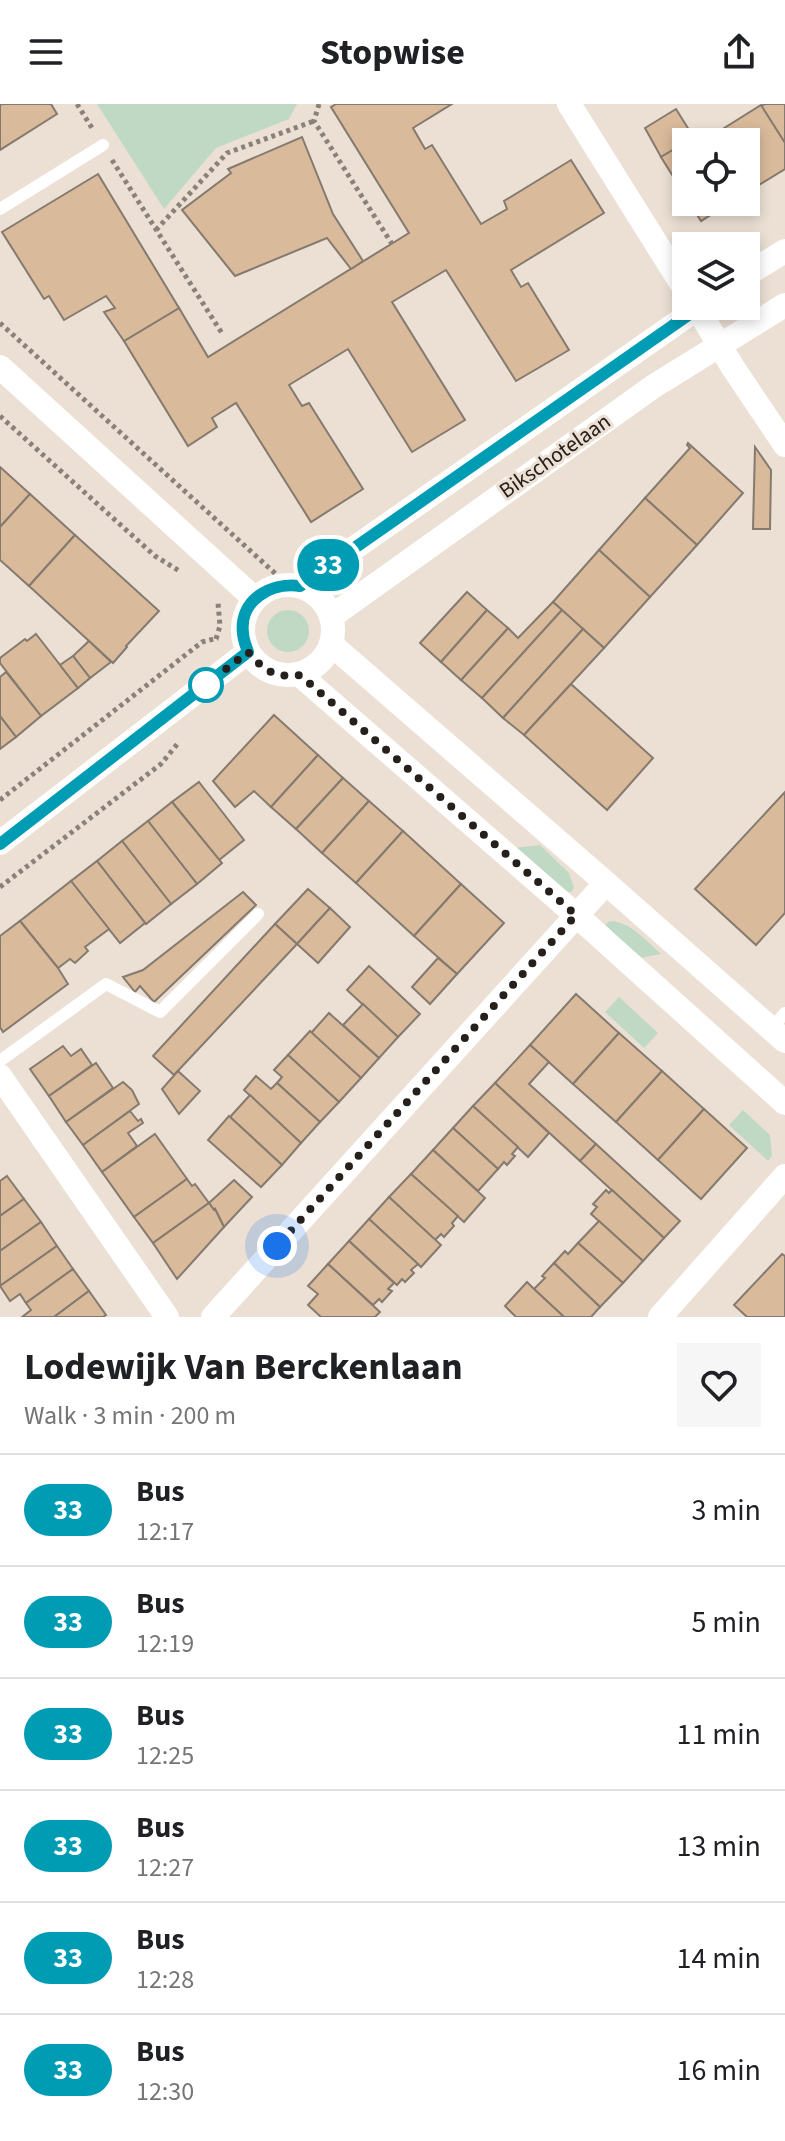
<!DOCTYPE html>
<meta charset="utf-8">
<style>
:root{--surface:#fff;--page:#f6f6f6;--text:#202124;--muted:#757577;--line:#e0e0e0}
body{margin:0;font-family:"Source Sans 3",sans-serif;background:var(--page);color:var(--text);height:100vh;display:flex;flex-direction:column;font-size:30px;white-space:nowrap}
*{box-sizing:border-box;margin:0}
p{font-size:26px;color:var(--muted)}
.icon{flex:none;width:44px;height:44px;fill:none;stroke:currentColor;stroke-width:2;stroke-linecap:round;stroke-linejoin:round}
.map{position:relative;height:1213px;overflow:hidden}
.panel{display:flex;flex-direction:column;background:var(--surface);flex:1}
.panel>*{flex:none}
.badge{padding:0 16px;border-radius:26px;font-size:28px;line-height:52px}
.buttons{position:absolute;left:672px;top:24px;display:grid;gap:16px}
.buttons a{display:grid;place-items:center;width:88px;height:88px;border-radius:0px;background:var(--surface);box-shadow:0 4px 12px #0003;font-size:40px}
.you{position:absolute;width:40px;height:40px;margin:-20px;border:6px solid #fff;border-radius:50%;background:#1a73e8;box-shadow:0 0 0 12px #1a73e833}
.map>.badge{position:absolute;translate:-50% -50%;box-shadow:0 0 0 4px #fff}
.round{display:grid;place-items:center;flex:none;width:84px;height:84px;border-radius:0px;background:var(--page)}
.head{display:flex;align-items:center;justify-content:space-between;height:136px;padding:0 24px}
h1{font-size:38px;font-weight:700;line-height:60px}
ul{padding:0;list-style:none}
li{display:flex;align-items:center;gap:24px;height:112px;padding:0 24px;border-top:2px solid var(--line)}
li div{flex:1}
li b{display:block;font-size:30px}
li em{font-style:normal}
li .badge{min-width:88px;font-weight:700;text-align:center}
header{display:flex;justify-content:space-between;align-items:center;height:104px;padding:0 24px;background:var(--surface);font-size:36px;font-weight:700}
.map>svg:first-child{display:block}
.green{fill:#c0d9c5}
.building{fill:#d9ba9b;stroke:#857a6f;stroke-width:2}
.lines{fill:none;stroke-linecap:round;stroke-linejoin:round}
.path{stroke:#8a827a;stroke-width:5;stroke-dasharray:4 4;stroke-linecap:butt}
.service{stroke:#fff;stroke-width:12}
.minor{stroke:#fff;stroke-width:24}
.line-casing{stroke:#fff;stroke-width:18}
.line{stroke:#009cb4;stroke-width:12}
.walk{stroke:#25201c;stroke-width:8;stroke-dasharray:0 14.4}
.stop-dot{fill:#fff;stroke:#009cb4;stroke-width:4}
.labels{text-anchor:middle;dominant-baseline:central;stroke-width:6;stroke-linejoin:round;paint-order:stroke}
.street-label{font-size:22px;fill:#25201c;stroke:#ece0d4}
</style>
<header><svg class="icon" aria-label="menu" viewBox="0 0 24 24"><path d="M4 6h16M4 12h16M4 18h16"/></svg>Stopwise<svg class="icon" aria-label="share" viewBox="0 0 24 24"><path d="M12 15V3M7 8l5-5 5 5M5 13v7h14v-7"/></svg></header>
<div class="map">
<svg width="785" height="1213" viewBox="0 0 785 1213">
<rect width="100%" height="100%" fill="#ece0d4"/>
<g class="green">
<path d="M 97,0 L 297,0 L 289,15 L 216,44 L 164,105 Z"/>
<circle cx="288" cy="527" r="21"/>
<path d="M 540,741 L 569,769 L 574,784 L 571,788 L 566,788 L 514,744 Z"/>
<path d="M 614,817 C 633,821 647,837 661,850 L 640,854 L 605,822 L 608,818 Z"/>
<path d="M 619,893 L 658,929 L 644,944 L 605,908 Z"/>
<path d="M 743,1006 L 770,1031 L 772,1052 L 768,1057 L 729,1021 Z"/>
</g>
<g class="building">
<path d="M 2,0 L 51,0 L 57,10 L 0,46 L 0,1 Z"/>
<path d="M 336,0 L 452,0 L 413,24 L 425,45 L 432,41 L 481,120 L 507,105 L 504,97 L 571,56 L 604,109 L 511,166 L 521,183 L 528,179 L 569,246 L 516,277 L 446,166 L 392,198 L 465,316 L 412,348 L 348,245 L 289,281 L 302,302 L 309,299 L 363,385 L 311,418 L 236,299 L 212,314 L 217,323 L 188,342 L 124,237 L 179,204 L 208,253 L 409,129 L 331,3 Z"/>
<path d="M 765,0 L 785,0 L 785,39 L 761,2 Z"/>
<path d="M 761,1 L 785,39 L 785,65 L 746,89 L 746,38 L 702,38 Z"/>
<path d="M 676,5 L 694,34 L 661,53 L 645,24 Z"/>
<path d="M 302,33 L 333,110 L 363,157 L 351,165 L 327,134 L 235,172 L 182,106 L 231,69 L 228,65 Z"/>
<path d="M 686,38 L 686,93 L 661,53 Z"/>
<path d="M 98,70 L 179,204 L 124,237 L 104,208 L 115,204 L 106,192 L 64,216 L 49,192 L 44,195 L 2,128 Z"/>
<path d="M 689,98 L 731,98 L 701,117 Z"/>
<path d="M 688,339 L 743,389 L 697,441 L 645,394 L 690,344 L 687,341 Z"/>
<path d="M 755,343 L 771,366 L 770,425 L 753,425 Z"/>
<path d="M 0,363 L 30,390 L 0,423 Z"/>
<path d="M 30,390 L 75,431 L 29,482 L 0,456 L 0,423 Z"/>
<path d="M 645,394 L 697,441 L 650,493 L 599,446 Z"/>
<path d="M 75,431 L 159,507 L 126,542 L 127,543 L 113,559 L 29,482 Z"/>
<path d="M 599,446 L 650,493 L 604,544 L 553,498 Z"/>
<path d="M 467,488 L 487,506 L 441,558 L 420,539 Z"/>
<path d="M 553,498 L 562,506 L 482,594 L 461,576 L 508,524 L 518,534 Z"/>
<path d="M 487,506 L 508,524 L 461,576 L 441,558 Z"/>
<path d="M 562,506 L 583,525 L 503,614 L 482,594 Z"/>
<path d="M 583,525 L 604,544 L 524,631 L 503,614 Z"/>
<path d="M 36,530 L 78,584 L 41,612 L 0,559 L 0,554 L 25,535 L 27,537 Z"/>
<path d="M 89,537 L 111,558 L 90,574 L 73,552 Z"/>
<path d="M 73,552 L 90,574 L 78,584 L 60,561 Z"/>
<path d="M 6,568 L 41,612 L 16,633 L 0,612 L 0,573 Z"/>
<path d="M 571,580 L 653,654 L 607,706 L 524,631 Z"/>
<path d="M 274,611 L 318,651 L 271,703 L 254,687 L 235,703 L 213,677 Z"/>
<path d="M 0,612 L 16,633 L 0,645 Z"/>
<path d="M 318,651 L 343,674 L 296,725 L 271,703 Z"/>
<path d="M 343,674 L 369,697 L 322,749 L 296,725 Z"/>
<path d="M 199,678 L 244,736 L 219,756 L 172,698 Z"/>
<path d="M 785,688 L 785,809 L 756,841 L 695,785 Z"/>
<path d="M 369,697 L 403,727 L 356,779 L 322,749 Z"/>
<path d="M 172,698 L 222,759 L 197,780 L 148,717 Z"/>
<path d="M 148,717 L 197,780 L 171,800 L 122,737 Z"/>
<path d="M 403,727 L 461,780 L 414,832 L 356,779 Z"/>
<path d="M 122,737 L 171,800 L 146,820 L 97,757 Z"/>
<path d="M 97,757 L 145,819 L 120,839 L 71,777 Z"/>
<path d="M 71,777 L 109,825 L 85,843 L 88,847 L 75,859 L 70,855 L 58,864 L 20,817 Z"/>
<path d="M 461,780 L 504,819 L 457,870 L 414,832 Z"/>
<path d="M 308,785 L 330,804 L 297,840 L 275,820 Z"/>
<path d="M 243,788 L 256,801 L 154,898 L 140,882 L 135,888 L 123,873 L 143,866 Z"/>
<path d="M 330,804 L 350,823 L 318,859 L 297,840 Z"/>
<path d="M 20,817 L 58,864 L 68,880 L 3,928 L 0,923 L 0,832 Z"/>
<path d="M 275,820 L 297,840 L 174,971 L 153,952 Z"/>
<path d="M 438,854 L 457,870 L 430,900 L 412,883 Z"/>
<path d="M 369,862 L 420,910 L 398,933 L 347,886 Z"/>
<path d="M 576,890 L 619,929 L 573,980 L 530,941 Z"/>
<path d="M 363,900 L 398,933 L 379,954 L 343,921 Z"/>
<path d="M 329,909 L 379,954 L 361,974 L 311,929 Z"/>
<path d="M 310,927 L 361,974 L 339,998 L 288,951 Z"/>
<path d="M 619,929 L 662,967 L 616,1018 L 573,980 Z"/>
<path d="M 530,941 L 549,958 L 529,980 L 596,1040 L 580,1057 L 495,979 Z"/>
<path d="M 63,942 L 71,952 L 81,945 L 92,961 L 49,992 L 30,965 Z"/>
<path d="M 288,951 L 339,998 L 320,1018 L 277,979 L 282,973 L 274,966 Z"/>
<path d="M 96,959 L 113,984 L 66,1018 L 49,992 Z"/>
<path d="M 178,967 L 200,987 L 179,1010 L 162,985 Z"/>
<path d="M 662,967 L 704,1005 L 658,1056 L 616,1018 Z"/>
<path d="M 256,972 L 271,985 L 277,979 L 320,1018 L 301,1039 L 244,986 Z"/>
<path d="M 123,978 L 132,986 L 139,1000 L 83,1041 L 66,1018 Z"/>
<path d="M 495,979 L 549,1029 L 528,1053 L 473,1002 Z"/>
<path d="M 250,991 L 301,1039 L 282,1061 L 230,1013 Z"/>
<path d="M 473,1002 L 518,1043 L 512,1050 L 515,1052 L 507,1061 L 504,1058 L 498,1065 L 453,1024 Z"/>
<path d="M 704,1005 L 747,1044 L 701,1095 L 658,1056 Z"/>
<path d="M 130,1007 L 138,1017 L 141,1015 L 143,1019 L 128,1029 L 137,1042 L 102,1068 L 83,1041 Z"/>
<path d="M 229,1012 L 282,1061 L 261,1083 L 208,1036 Z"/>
<path d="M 453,1024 L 498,1065 L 478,1087 L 433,1046 Z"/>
<path d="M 155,1030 L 187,1075 L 134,1113 L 102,1068 Z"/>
<path d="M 596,1040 L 680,1117 L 664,1134 L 580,1057 Z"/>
<path d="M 433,1046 L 485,1094 L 464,1118 L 411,1070 Z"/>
<path d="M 411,1070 L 458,1112 L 452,1119 L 454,1122 L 444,1133 L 441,1130 L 435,1136 L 389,1093 Z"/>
<path d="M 7,1072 L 24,1095 L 0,1112 L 0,1077 Z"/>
<path d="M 187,1075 L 192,1082 L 195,1080 L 209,1099 L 153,1139 L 134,1113 Z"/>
<path d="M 234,1076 L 252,1093 L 224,1123 L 215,1105 L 214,1106 L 209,1099 Z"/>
<path d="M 606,1086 L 609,1089 L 612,1086 L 664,1134 L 643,1157 L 591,1110 L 597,1103 L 593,1100 Z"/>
<path d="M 389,1093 L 441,1141 L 421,1163 L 369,1115 Z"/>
<path d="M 24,1095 L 41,1118 L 0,1147 L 0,1112 Z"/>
<path d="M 209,1099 L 214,1106 L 215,1105 L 224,1123 L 177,1175 L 153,1139 Z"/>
<path d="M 369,1115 L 418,1160 L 411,1166 L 414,1169 L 405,1178 L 402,1175 L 397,1181 L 349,1137 Z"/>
<path d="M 599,1117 L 643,1157 L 623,1179 L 578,1139 Z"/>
<path d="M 41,1118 L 57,1142 L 0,1182 L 0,1147 Z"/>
<path d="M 349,1137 L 394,1179 L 388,1185 L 392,1187 L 382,1198 L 379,1195 L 373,1201 L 328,1160 Z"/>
<path d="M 578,1139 L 623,1179 L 600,1203 L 554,1159 L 565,1147 L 568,1150 Z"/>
<path d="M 57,1142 L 73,1165 L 26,1199 L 20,1190 L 10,1197 L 0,1182 Z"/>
<path d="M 782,1150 L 785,1152 L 785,1213 L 747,1213 L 734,1201 Z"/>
<path d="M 554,1159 L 600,1203 L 591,1213 L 564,1213 L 534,1185 L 545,1174 L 542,1172 Z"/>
<path d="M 328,1160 L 380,1208 L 375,1213 L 321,1213 L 308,1201 L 318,1190 L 308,1182 Z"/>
<path d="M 73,1165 L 89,1187 L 54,1213 L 22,1213 L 31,1206 L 26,1199 Z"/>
<path d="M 527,1178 L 534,1185 L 564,1213 L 516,1213 L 505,1202 Z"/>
<path d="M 89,1187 L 106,1211 L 103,1213 L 54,1213 Z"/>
</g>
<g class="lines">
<g class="path">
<path d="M 77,0 L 92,24"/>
<path d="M 319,0 L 314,17 L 392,140"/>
<path d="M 112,56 L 223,231"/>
<path d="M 156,126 L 227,49 L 314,17"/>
<path d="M 0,219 L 278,472"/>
<path d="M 0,312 L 155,452 L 181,468"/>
<path d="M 216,535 L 220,522 L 218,499"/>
<path d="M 0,696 L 202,538 L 218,534"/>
<path d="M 0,783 L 161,660 L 179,638"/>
</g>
<g class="service">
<path d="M 0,105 L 103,41"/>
<path d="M 771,925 L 785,909"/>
<path d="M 0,957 L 106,880 L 160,908 L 258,810"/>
</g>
<g class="minor">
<path d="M 569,0 L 686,187"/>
<path d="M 746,171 L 785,147"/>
<path d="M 696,202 L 732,262 L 785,341"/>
<path d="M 0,263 L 255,495"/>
<circle cx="288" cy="526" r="45"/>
<path d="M 300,482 L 701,202"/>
<path d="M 332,512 L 654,282 L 785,201"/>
<path d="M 332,541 L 606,779 L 785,937"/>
<path d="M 300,571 L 576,811 L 785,999"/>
<path d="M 0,739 L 248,548"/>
<path d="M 0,972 L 167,1213"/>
<path d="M 213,1213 L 606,779"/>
<path d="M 660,1213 L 785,1072"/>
</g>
</g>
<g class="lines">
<g class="line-casing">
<path id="line" d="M 0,740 L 248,548 C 246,542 243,535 243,529 C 239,496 271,478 300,482 L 701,202"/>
</g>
<use href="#line" class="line"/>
<path class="walk" d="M 206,581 L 199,586 L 248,548 C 265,567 274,574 300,571 L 576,811 L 277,1142"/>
</g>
<circle class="stop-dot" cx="206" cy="581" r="16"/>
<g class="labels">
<g class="street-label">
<text transform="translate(555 352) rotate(-35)">Bikschotelaan</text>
</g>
</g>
</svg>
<div class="buttons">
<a><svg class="icon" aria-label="locate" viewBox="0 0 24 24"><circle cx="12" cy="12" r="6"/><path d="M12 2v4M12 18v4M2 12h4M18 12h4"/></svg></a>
<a><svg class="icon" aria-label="layers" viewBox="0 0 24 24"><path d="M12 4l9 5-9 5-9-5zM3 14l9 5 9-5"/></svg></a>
</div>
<div class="you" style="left:277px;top:1142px"></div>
<b class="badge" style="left:328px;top:461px;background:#009cb4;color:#fff">33</b>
</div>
<section class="panel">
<div class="head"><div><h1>Lodewijk Van Berckenlaan</h1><p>Walk · 3 min · 200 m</p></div><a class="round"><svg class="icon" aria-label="heart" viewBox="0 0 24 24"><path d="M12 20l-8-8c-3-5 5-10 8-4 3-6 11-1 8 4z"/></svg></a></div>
<ul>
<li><span class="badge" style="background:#009cb4;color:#fff">33</span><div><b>Bus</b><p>12:17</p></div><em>3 min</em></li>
<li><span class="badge" style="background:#009cb4;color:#fff">33</span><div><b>Bus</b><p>12:19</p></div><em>5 min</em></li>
<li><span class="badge" style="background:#009cb4;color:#fff">33</span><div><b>Bus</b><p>12:25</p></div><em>11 min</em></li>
<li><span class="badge" style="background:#009cb4;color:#fff">33</span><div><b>Bus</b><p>12:27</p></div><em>13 min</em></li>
<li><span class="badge" style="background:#009cb4;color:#fff">33</span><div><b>Bus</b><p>12:28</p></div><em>14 min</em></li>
<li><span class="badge" style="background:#009cb4;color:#fff">33</span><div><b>Bus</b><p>12:30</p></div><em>16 min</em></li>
</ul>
</section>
